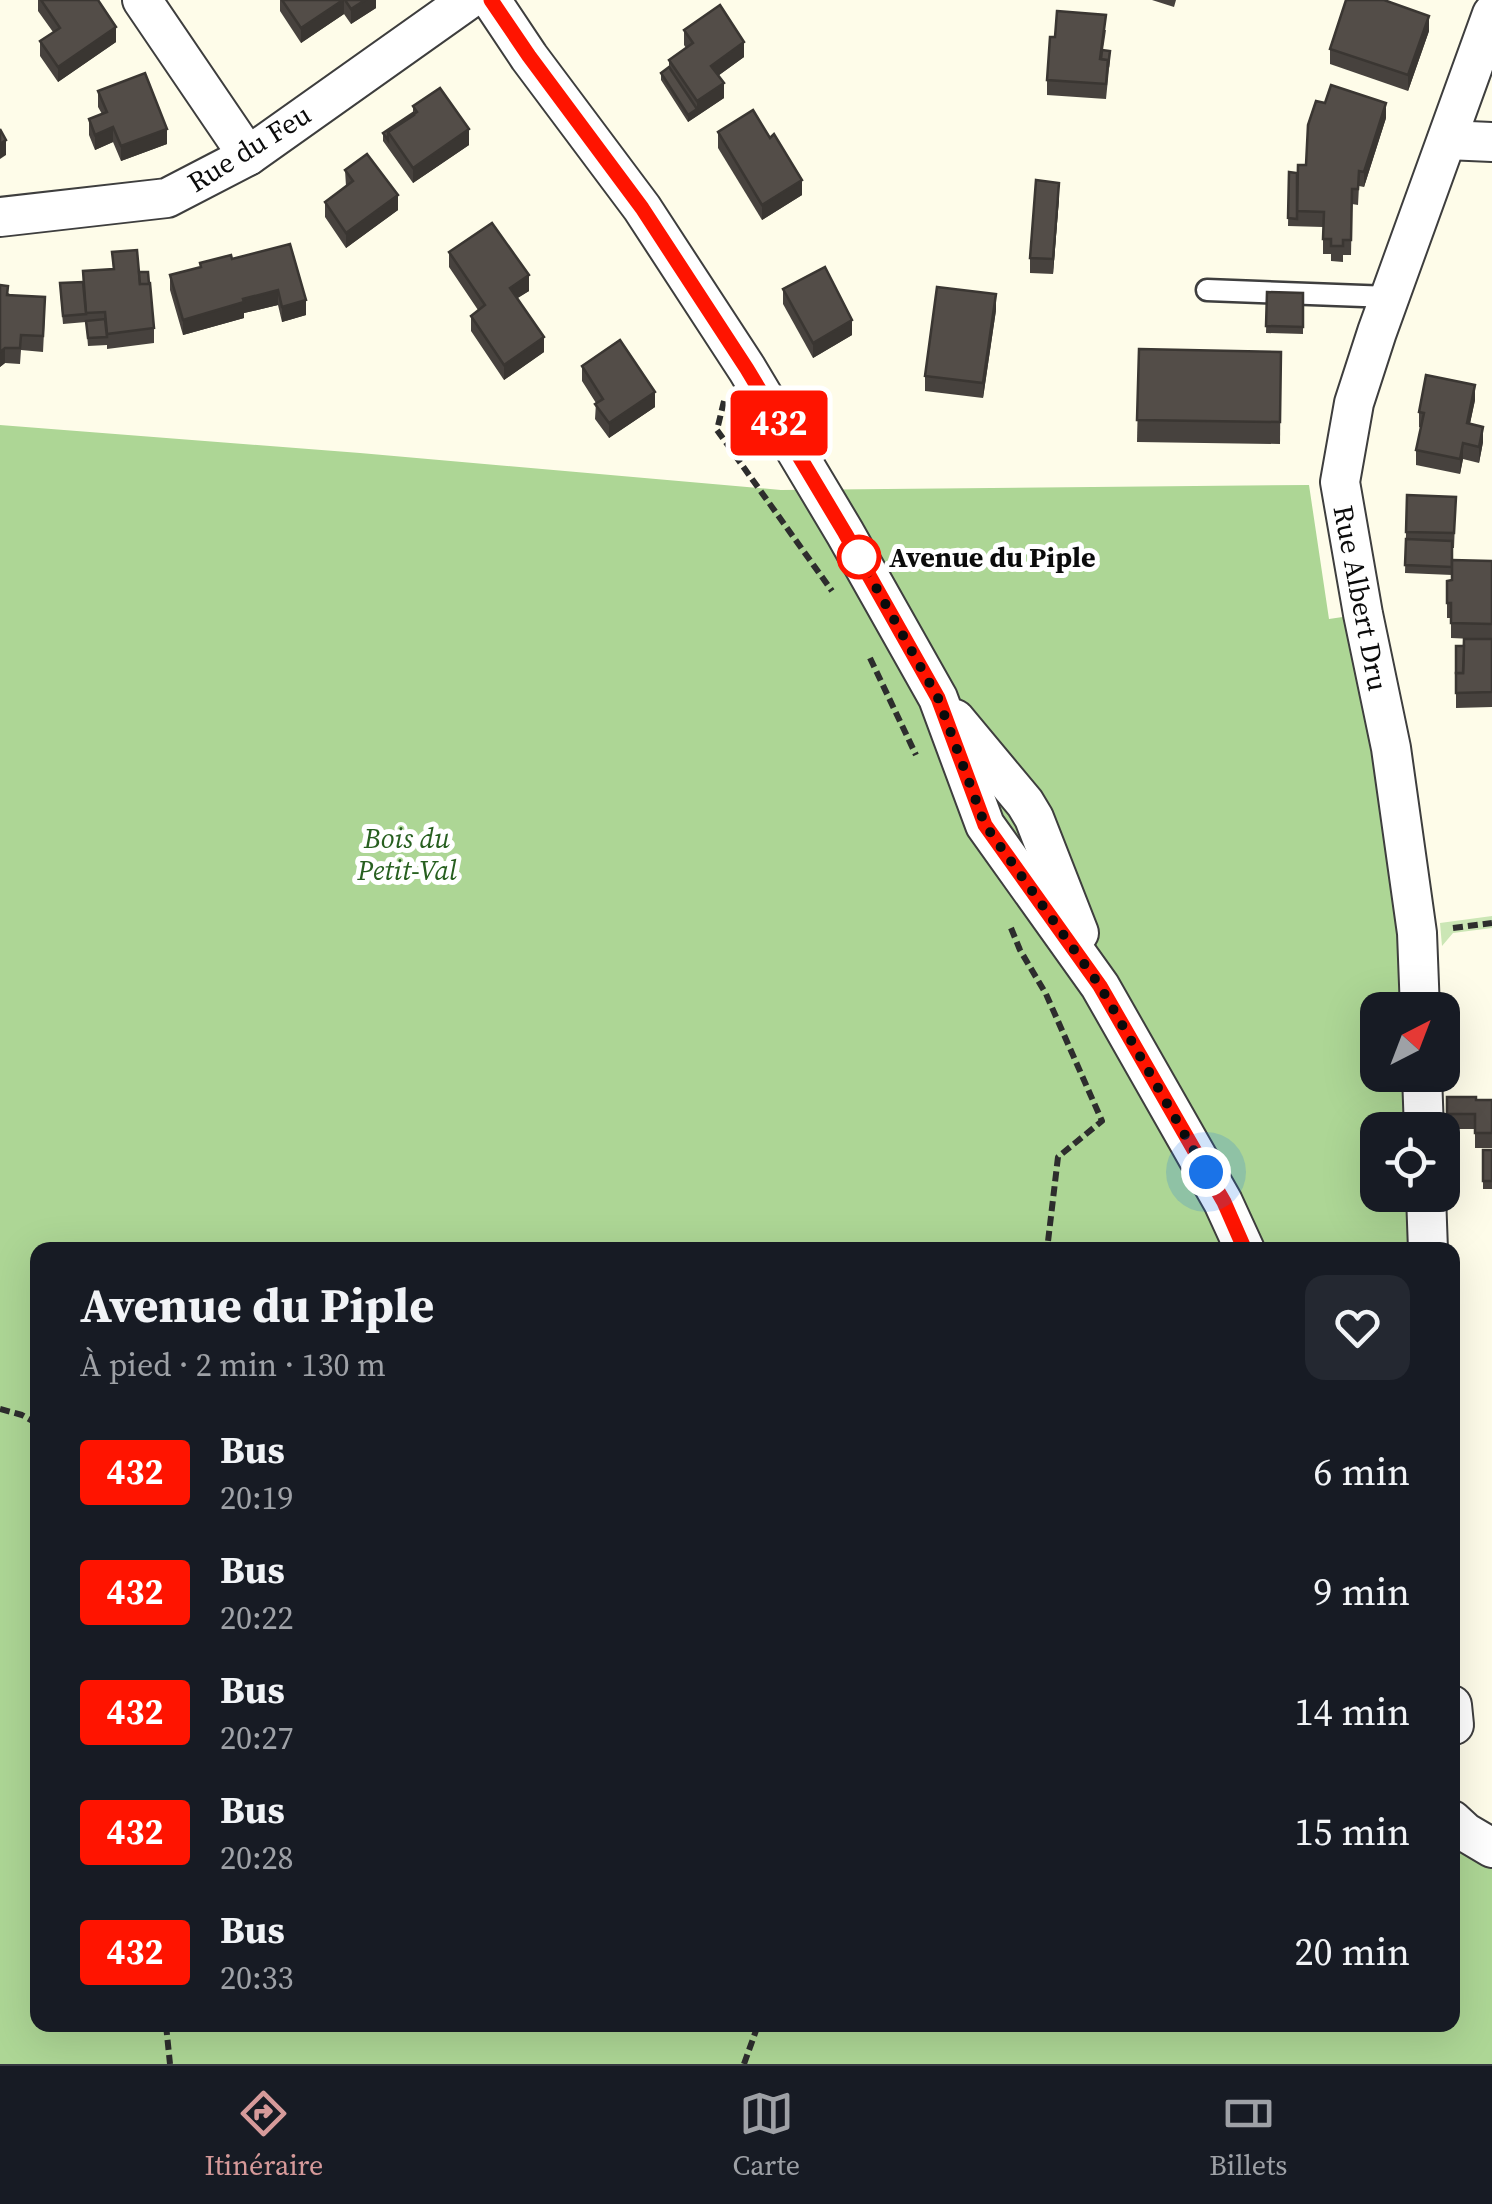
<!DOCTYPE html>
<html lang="fr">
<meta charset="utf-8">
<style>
:root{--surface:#171b24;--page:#242831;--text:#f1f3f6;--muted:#9ea1a6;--line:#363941;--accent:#d69a9a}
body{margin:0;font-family:"Source Serif 4",serif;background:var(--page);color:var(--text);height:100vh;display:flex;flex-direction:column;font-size:38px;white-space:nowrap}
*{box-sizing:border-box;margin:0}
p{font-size:32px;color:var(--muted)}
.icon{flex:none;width:55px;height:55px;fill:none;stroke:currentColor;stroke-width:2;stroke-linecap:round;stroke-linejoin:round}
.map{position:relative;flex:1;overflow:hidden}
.panel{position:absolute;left:30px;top:1242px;width:1430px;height:790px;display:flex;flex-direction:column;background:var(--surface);border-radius:20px;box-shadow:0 10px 40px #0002}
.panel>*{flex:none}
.badge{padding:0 20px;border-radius:8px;font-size:35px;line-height:65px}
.needle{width:65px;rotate:42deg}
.fabs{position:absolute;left:1360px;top:992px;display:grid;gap:20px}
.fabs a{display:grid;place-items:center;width:100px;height:100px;border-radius:20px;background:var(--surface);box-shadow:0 10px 40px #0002;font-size:50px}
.you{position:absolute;width:50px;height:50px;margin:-25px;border:8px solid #fff;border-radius:50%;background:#1a73e8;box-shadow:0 0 0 15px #1a73e833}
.map>.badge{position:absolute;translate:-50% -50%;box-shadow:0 0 0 5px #fff}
.round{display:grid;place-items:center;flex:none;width:105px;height:105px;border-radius:20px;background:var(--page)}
.head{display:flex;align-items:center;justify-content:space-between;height:170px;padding:0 50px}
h1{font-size:48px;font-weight:700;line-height:75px}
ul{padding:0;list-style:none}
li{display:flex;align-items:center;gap:30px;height:120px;padding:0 50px}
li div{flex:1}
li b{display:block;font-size:38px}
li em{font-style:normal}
li .badge{min-width:110px;font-weight:700;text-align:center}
.menu{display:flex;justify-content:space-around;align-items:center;height:140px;border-top:2px solid var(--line);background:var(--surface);font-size:28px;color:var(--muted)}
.menu a{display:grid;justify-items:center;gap:5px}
.menu .selected{color:var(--accent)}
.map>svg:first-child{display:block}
.green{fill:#cbe6b5}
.forest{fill:#add695}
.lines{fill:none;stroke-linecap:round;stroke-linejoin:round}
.lane-casing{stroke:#3e3e3e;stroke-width:25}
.street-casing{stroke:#3e3e3e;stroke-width:42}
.path{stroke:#2d2d2d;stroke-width:6;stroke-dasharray:10 5;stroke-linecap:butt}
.lane{stroke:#fff;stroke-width:20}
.street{stroke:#fff;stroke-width:38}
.wall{fill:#47423e}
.shaded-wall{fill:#3a3632}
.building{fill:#534d48;stroke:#3a3632;stroke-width:2.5}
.line-casing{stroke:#fff;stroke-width:22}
.line{stroke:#ff1400;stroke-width:15}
.walk{stroke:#0b0b0b;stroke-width:10;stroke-dasharray:0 18}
.stop-dot{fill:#fff;stroke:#ff1400;stroke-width:5}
.labels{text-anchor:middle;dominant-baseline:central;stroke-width:10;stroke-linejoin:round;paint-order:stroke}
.street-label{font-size:28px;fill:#0b0b0b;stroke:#fff}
.stop-label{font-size:28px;font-weight:bold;fill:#0b0b0b;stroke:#fff;text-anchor:start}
.park-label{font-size:28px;font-style:italic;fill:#275f1f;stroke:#fff}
</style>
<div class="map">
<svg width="1492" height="2064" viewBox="0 0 1492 2064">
<rect width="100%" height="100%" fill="#fefce9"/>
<path class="green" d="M 1492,916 L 1492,928 L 1453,933 L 1442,946 L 1440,923 Z"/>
<path class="forest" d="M 0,425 L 360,453 L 781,490 L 1309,485 L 1329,619 L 1363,614 L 1420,1010 L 1378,1010 L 1378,1075 L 1422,1075 L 1424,1130 L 1378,1130 L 1378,1195 L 1426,1195 L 1428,1250 L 38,1250 L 38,2025 L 1452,2025 L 1453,1820 L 1492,1848 L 1492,2064 L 0,2064 Z"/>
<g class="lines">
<g class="lane-casing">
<path id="lane" d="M 1207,290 L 1390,297"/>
</g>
<g class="street-casing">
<g id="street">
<path d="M 142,0 L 248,156"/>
<path d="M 491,0 L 529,57 L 642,208 L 747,369 L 845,533 L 938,698 L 985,825 L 1100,986 L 1223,1202 L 1245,1250"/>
<path d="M 1447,140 L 1492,142"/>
<path d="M 0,217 L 167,198 L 248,156 L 468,0"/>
<path d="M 955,719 L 1025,803 L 1034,818 L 1079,933"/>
<path d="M 1420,1010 L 1417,933 L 1391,748 L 1363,614 L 1340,482 L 1354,403 L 1377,332 L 1492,14"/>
<path d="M 1422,1075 L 1424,1130"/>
<path d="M 1426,1195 L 1428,1250"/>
<path d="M 1452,1705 L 1454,1725"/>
<path d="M 1452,1820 L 1465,1832 L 1492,1848"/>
</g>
</g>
<g class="path">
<path d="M 724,401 L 717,430 L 832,591"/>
<path d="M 870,658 L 916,755"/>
<path d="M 1011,928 L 1020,950 L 1046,994 L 1102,1121 L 1058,1157 L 1047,1250"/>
<path d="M 1453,928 L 1492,923"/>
<path d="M 0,1409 L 22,1415 L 38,1424"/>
<path d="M 166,2025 L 170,2064"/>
<path d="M 744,2064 L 758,2025"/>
</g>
<use href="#lane" class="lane"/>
<use href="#street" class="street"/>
</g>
<g class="wall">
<path d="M 38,0 L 98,0 L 116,42 L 58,82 L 40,56 L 40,41 L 53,32 L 38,11 Z"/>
<path d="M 280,0 L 376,0 L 376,8 L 351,24 L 344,14 L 301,43 L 280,11 Z"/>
<path d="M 1152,0 L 1176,0 L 1174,7 Z"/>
<path d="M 684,30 L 744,57 L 719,75 L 724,98 L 688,122 L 661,80 L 661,73 L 669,67 L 669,60 L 686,48 L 684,45 Z"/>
<path d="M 1106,30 L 1103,50 L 1110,59 L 1106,99 L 1047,95 L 1047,80 L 1055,37 Z"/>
<path d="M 1429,31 L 1408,91 L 1330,64 L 1330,49 Z"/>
<path d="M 98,91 L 167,144 L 121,161 L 113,142 L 95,150 L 89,135 L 89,119 L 102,114 L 98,107 Z"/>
<path d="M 413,106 L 469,145 L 413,183 L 383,141 L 383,133 L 413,113 Z"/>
<path d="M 1386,118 L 1364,187 L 1359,186 L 1358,205 L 1352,204 L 1351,255 L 1343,255 L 1343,262 L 1331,261 L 1331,254 L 1323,254 L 1323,227 L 1288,226 L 1289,172 L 1297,173 Z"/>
<path d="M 718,132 L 770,138 L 802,195 L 762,220 L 718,148 Z"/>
<path d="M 345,170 L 398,210 L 346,248 L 325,217 L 325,202 L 346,186 Z"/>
<path d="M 1059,198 L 1053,274 L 1030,273 L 1030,258 Z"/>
<path d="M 290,244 L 306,315 L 282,322 L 278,305 L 244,313 L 244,318 L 183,335 L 170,290 L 170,275 L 200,267 L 200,263 L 232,259 Z"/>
<path d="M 112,252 L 139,272 L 154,328 L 154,343 L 107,349 L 107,343 L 107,345 L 88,346 L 86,322 L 63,324 L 60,291 L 83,282 L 83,271 L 113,269 Z"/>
<path d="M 449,252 L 529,291 L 517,298 L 544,352 L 504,380 L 471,331 L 471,316 L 478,310 L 449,267 Z"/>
<path d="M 783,289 L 852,335 L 813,358 L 783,304 Z"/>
<path d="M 1267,292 L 1303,293 L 1303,334 L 1266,333 Z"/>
<path d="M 8,293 L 45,312 L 43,352 L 21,350 L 20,364 L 5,363 L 0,367 Z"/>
<path d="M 996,310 L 983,398 L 925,391 L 925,376 Z"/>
<path d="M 1139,349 L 1281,352 L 1280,444 L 1137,442 Z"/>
<path d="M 582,366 L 655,407 L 609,438 L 595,419 L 596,403 L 582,381 Z"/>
<path d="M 1475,400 L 1470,423 L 1483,442 L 1479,463 L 1463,459 L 1460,474 L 1416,465 L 1416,450 L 1421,428 L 1419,427 L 1419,412 Z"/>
<path d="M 1407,495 L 1456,497 L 1454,548 L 1452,548 L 1452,560 L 1492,561 L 1492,707 L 1456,708 L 1456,646 L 1464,646 L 1473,639 L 1451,638 L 1451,618 L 1447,618 L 1447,581 L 1452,580 L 1452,575 L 1405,573 Z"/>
<path d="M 1447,1097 L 1476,1100 L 1492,1100 L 1492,1148 L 1475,1148 L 1475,1129 L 1447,1129 Z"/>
<rect x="1483" y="1150" width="9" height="39"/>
</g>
<g class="shaded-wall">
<path d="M 344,0 L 344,14 L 301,43 L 301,28 Z"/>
<path d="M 365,0 L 376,0 L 376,8 L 351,24 L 351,9 Z"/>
<path d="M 1429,16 L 1429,31 L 1408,91 L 1408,75 Z"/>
<path d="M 116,27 L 116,42 L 58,82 L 58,67 Z"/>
<path d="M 744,42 L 744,57 L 711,81 L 711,66 Z"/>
<path d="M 724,83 L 724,98 L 688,122 L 688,115 L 697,109 L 697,101 Z"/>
<path d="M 1386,103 L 1386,118 L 1364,187 L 1364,172 Z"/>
<path d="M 113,127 L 113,142 L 95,150 L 95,135 Z"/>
<path d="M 167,129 L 167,144 L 121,161 L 121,146 Z"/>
<path d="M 469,129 L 469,145 L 413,183 L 413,168 Z"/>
<path d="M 6,140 L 6,155 L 0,159 L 0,144 Z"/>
<path d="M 802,180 L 802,195 L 762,220 L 762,205 Z"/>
<path d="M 1059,183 L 1059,198 L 1053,274 L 1053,259 Z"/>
<path d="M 398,195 L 398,210 L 346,248 L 346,233 Z"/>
<path d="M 529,275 L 529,291 L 510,303 L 510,288 Z"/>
<path d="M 278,290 L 278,305 L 244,313 L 244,318 L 183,335 L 183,320 L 243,299 Z"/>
<path d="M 996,294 L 996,310 L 983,398 L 983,383 Z"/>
<path d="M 306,300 L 306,315 L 282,322 L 282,307 Z"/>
<path d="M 852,320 L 852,335 L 813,358 L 813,343 Z"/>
<path d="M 544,337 L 544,352 L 504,380 L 504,365 Z"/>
<path d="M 5,348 L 5,363 L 0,367 L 0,352 Z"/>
<path d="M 1475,385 L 1475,400 L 1467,438 L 1467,423 Z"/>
<path d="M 655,392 L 655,407 L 609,438 L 609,423 Z"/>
<path d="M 1483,427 L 1483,442 L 1479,463 L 1479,447 Z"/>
<path d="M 1463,443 L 1463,459 L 1460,474 L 1460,459 Z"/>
</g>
<g class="building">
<path d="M 41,0 L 98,0 L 116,27 L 58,67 L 40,41 L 60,28 Z"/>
<path d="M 282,0 L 343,0 L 301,28 Z"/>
<path d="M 345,0 L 365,0 L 351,9 Z"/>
<path d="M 1346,0 L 1384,0 L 1429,16 L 1408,75 L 1330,49 Z"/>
<path d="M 720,5 L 744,42 L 711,66 L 724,83 L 697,101 L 669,60 L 693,43 L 684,30 Z"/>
<path d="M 1057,11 L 1106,15 L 1100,59 L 1108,60 L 1106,84 L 1047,80 L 1050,37 L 1055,37 Z"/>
<path d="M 1102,50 L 1110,51 L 1108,67 L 1108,60 L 1101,59 Z"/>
<path d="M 669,67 L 697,109 L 688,115 L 661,73 Z"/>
<path d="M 145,73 L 167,129 L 121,146 L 113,127 L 95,135 L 89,119 L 107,112 L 98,91 Z"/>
<path d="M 1331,85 L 1386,103 L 1364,172 L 1359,171 L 1358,189 L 1352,189 L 1351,240 L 1343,240 L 1343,246 L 1331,246 L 1331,239 L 1323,239 L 1324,212 L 1297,211 L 1298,165 L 1306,165 L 1308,125 L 1316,101 L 1325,103 Z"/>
<path d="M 440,88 L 469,129 L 413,168 L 388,132 L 417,112 L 413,106 Z"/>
<path d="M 753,110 L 770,138 L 774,134 L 802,180 L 762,205 L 718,132 Z"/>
<path d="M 413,113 L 414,115 L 388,132 L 388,140 L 383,133 Z"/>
<path d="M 0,129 L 6,140 L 0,144 Z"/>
<path d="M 367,154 L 398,195 L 346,233 L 325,202 L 353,181 L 345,170 Z"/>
<path d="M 1289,172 L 1297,173 L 1297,219 L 1288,218 Z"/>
<path d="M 1036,180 L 1059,183 L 1053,259 L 1030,258 Z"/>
<path d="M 492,223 L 529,275 L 510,288 L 544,337 L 504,365 L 471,316 L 485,305 L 449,252 Z"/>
<path d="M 290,244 L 306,300 L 282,307 L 278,290 L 243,299 L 244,302 L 183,320 L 170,275 L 201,267 L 200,263 L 231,255 L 232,259 Z"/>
<path d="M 137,250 L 140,284 L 150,283 L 154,328 L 107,334 L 105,312 L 86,313 L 83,271 L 114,269 L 112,252 Z"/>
<path d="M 825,267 L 852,320 L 813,343 L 783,289 Z"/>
<path d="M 139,272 L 148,272 L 149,284 L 140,284 Z"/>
<path d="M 83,282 L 86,314 L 63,316 L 60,283 Z"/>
<path d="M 0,285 L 8,286 L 7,295 L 45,297 L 43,336 L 21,335 L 20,348 L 5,348 L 0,352 Z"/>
<path d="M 937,287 L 996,294 L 983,383 L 925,376 Z"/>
<path d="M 1267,292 L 1303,293 L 1303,327 L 1266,326 Z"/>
<path d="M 105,319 L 107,337 L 88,338 L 86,321 Z"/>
<path d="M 620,340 L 655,392 L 609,423 L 595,404 L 603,399 L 582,366 Z"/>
<path d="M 1139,349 L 1281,352 L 1280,422 L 1137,420 Z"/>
<path d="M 1426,375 L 1475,385 L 1467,423 L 1483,427 L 1479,447 L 1463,443 L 1460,459 L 1416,450 L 1424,413 L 1419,412 Z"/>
<path d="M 1407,495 L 1456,497 L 1454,533 L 1406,532 Z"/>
<path d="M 1406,539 L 1452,541 L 1452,567 L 1405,565 Z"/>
<path d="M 1452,560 L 1492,561 L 1492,624 L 1451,623 L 1451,603 L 1447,603 L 1447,581 L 1452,580 Z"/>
<path d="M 1464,639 L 1492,639 L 1492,692 L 1456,693 L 1456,673 L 1463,673 Z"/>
<path d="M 1456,646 L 1464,646 L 1463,673 L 1456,673 Z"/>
<path d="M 1447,1097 L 1476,1097 L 1476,1100 L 1492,1100 L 1492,1133 L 1475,1133 L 1475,1114 L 1447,1114 Z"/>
<rect x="1483" y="1150" width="9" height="31"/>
</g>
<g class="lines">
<g class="line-casing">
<path id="line" d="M 491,0 L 529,56 L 642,208 L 747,369 L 845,533 L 938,698 L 985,825 L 1100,986 L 1224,1202 L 1245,1250"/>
</g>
<use href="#line" class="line"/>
<path class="walk" d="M 859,557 L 938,698 L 985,825 L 1100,986 L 1206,1172"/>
</g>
<circle class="stop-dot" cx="859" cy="557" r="20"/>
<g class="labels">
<g class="street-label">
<text transform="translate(249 148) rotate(-32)">Rue du Feu</text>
<text transform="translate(1361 598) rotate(79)">Rue Albert Dru</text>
</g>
<g class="stop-label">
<text x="889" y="557">Avenue du Piple</text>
</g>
<g class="park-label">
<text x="407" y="838">Bois du<tspan x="407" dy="32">Petit-Val</tspan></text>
</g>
</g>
</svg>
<div class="fabs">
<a><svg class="needle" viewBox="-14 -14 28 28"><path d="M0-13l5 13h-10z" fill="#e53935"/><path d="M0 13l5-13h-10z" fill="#9ea1a6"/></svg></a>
<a><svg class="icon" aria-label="locate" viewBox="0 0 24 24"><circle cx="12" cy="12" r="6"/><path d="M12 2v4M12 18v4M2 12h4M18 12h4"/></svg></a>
</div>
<div class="you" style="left:1206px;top:1172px"></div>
<b class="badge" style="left:779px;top:423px;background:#ff1400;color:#fff">432</b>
<section class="panel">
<div class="head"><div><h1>Avenue du Piple</h1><p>À pied · 2 min · 130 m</p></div><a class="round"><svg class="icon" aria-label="heart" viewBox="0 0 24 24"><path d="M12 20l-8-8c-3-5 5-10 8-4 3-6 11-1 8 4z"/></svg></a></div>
<ul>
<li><span class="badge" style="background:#ff1400;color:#fff">432</span><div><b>Bus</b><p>20:19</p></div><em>6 min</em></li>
<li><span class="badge" style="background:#ff1400;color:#fff">432</span><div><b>Bus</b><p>20:22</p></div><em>9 min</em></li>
<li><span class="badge" style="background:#ff1400;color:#fff">432</span><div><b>Bus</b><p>20:27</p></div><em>14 min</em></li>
<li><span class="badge" style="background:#ff1400;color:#fff">432</span><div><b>Bus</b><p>20:28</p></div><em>15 min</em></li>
<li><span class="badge" style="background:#ff1400;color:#fff">432</span><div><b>Bus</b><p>20:33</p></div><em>20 min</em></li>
</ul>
</section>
</div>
<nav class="menu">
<a class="selected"><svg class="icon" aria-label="directions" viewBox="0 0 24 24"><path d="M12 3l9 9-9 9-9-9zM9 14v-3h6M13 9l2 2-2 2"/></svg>Itinéraire</a>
<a><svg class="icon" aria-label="map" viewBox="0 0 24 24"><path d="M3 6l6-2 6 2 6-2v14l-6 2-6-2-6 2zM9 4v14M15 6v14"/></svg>Carte</a>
<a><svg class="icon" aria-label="tickets" viewBox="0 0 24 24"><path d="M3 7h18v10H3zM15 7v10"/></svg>Billets</a>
</nav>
